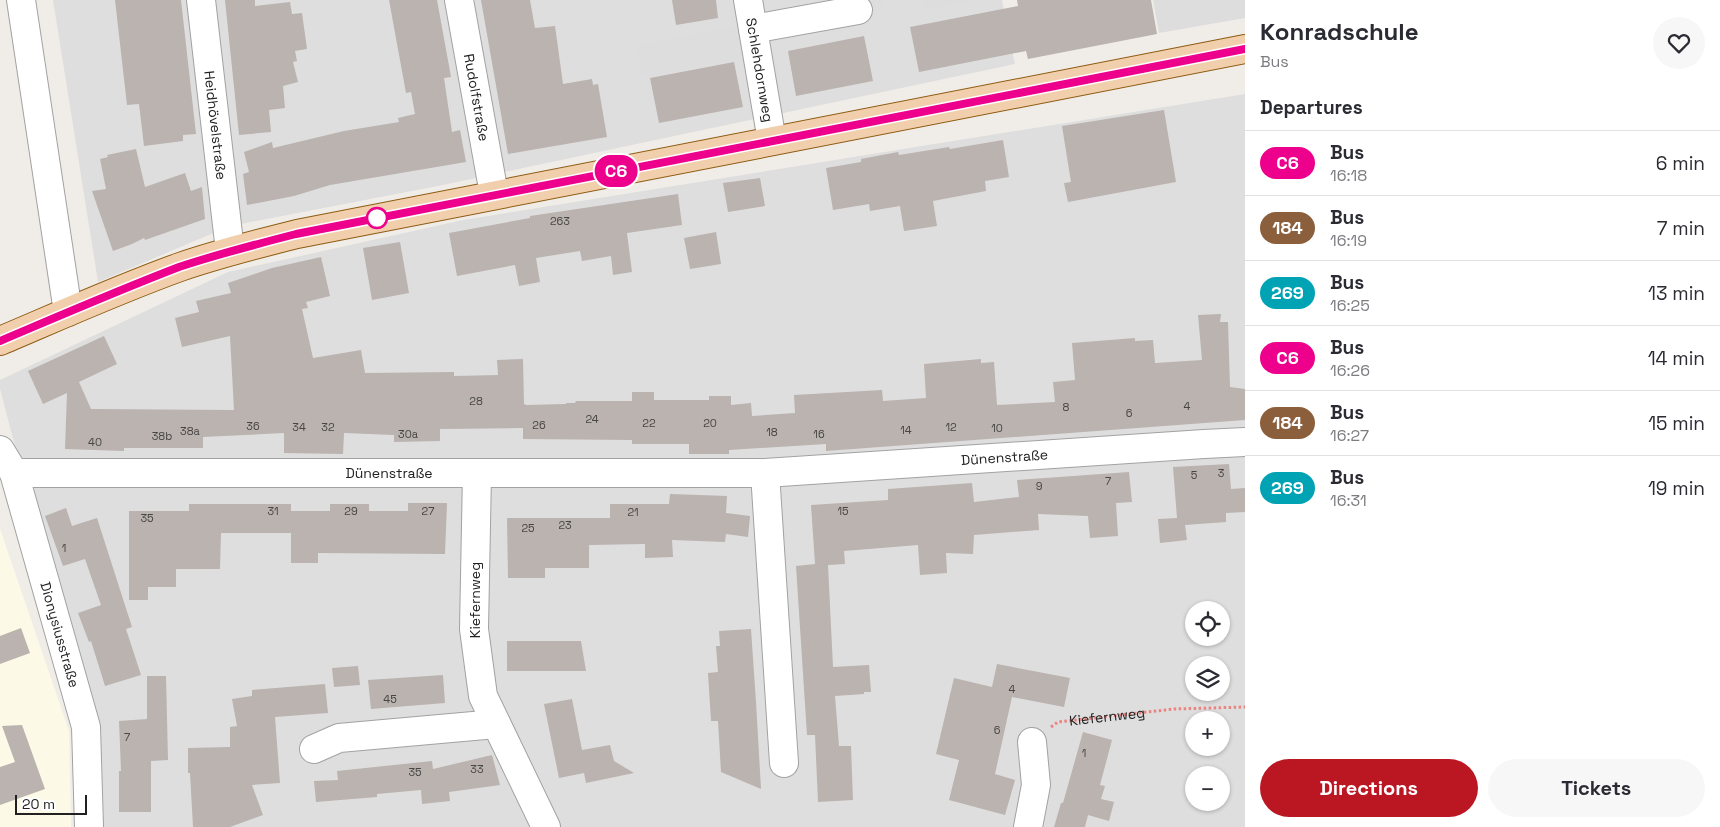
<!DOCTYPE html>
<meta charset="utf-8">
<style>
:root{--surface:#fff;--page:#f7f7f7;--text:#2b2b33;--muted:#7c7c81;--line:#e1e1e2;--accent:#bb1723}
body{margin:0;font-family:"Space Grotesk",sans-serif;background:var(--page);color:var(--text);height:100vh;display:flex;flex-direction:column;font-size:19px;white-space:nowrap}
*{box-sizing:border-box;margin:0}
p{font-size:16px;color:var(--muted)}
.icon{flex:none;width:28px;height:28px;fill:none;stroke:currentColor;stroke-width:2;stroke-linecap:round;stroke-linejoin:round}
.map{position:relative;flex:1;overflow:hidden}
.drawer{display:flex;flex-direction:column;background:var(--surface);width:475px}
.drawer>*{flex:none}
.badge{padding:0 10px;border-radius:16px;font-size:18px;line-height:32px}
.buttons{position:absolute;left:1185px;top:601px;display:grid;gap:10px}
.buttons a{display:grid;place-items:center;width:45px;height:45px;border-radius:50%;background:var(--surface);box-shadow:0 1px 4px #0004;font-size:25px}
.scale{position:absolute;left:15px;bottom:12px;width:72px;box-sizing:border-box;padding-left:5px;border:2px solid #212121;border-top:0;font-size:14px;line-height:18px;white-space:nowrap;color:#212121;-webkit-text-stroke:4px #fff;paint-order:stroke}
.map>.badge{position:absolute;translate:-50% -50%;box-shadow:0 0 0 2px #fff}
h2{padding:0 15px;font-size:19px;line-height:45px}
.round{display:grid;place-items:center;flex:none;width:52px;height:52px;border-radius:26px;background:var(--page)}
.head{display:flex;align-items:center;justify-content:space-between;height:85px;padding:0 15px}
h1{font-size:24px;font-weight:700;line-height:38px}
.action{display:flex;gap:10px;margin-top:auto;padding:10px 15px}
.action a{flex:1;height:58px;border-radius:30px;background:var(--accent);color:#fff;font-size:20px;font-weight:700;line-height:58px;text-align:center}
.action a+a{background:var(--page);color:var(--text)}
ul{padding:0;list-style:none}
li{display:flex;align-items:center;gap:15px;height:65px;padding:0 15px;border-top:1px solid var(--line)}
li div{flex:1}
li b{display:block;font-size:19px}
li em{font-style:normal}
li .badge{min-width:55px;font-weight:700;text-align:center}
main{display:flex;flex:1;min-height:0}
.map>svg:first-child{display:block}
.residential{fill:#dfdede;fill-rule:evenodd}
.education{fill:#fcfae6}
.parking{fill:#ddd}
.building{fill:#bab3af}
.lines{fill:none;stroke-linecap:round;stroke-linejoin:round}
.minor-casing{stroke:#a2a2a2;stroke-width:30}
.major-casing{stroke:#8d5b11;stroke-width:30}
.path{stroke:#eb8380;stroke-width:3;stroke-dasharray:2.5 2.5;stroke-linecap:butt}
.minor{stroke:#fff;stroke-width:28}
.major{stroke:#f2cfac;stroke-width:28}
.line-casing{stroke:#fff;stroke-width:11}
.line{stroke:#ec008c;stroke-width:8}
.stop-dot{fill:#fff;stroke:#ec008c;stroke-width:2.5}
.labels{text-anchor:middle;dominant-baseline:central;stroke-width:4.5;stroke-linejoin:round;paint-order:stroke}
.number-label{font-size:11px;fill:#474644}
.street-label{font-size:14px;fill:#212121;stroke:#fff}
</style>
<main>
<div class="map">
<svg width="1245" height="827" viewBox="0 0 1245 827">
<rect width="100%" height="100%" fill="#f0ede9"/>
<g class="residential">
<path d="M 53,0 L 1002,0 L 1015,64 L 443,185 L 230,226 L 98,282 Z"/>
<path d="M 1245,94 L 1245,827 L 101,827 L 19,461 L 0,389 L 0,380 L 228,272 L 463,220 ZM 1194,610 L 1221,610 L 1221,638 L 1194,638 ZM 1194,665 L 1221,665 L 1221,692 L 1194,692 ZM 1194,720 L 1221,720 L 1221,748 L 1194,748 ZM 1194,775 L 1221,775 L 1221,802 L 1194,802 Z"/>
</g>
<path class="education" d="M 0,529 L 69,731 L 71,827 L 0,827 Z"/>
<g class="parking">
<path d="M 859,0 L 882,0 L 884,9 L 862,13 Z"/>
<path d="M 933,0 L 966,0 L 966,2 L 923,10 L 922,2 Z"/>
<path d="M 1153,0 L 1245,0 L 1245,18 L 1159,33 Z"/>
<path d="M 740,25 L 746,57 L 643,78 L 636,45 Z"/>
<path d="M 775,49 L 782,92 L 774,93 L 767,50 Z"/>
</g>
<g class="building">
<path d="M 115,0 L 181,0 L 196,134 L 183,135 L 183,141 L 144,146 L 139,104 L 127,105 Z"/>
<path d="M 225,0 L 255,0 L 255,6 L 290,2 L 292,14 L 302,13 L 307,49 L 295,51 L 297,61 L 293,62 L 298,82 L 283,86 L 285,108 L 269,110 L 271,132 L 239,135 Z"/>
<path d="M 389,0 L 437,0 L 451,77 L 444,78 L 452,132 L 460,130 L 466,162 L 330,185 L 294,196 L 247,205 L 243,174 L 249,172 L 244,152 L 272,142 L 273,148 L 344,131 L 399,122 L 398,118 L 415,114 L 411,92 L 406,93 Z"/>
<path d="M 481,0 L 530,0 L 535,28 L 555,26 L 563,84 L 592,79 L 593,85 L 598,84 L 607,137 L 508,154 Z"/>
<path d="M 672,0 L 716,0 L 718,18 L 676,25 Z"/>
<path d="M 1017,0 L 1151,0 L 1157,34 L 1028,59 L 1026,51 L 919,72 L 910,27 L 1018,6 Z"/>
<path d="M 864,36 L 873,81 L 796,96 L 788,51 Z"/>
<path d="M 734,62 L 743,107 L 659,123 L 650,78 Z"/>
<path d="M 1164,110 L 1176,182 L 1068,202 L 1064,183 L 1071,182 L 1062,126 Z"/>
<path d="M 1003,140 L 1009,177 L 985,181 L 986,191 L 933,201 L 937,226 L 904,231 L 900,206 L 870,211 L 869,204 L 833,210 L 826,168 L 861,162 L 861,159 L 898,152 L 899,155 L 949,147 L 950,149 Z"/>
<path d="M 136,149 L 145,187 L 185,173 L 191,191 L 202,187 L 205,219 L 145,240 L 144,238 L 132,244 L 113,251 L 92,191 L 106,189 L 100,159 L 108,157 L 107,155 Z"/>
<path d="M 760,178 L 765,206 L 728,212 L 723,183 Z"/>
<path d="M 678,194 L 682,225 L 627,233 L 632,272 L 613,275 L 611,256 L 582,261 L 580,251 L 536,258 L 540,282 L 519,286 L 515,265 L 457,276 L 449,233 L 530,218 L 530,216 Z"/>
<path d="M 716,232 L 721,264 L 690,269 L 684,238 Z"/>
<path d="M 400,242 L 409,293 L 372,300 L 363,248 Z"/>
<path d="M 321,257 L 330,296 L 306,302 L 308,308 L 302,309 L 313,358 L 361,350 L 365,373 L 454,372 L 454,376 L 498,375 L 497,360 L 523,359 L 524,404 L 526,405 L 566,404 L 566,403 L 575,403 L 576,401 L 632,401 L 632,392 L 654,392 L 654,400 L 709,400 L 709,396 L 731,396 L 731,405 L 751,403 L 752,416 L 795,413 L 794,395 L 882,390 L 883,401 L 926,398 L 924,364 L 981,359 L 981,363 L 994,362 L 997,405 L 1055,402 L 1053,382 L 1075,380 L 1072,343 L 1135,338 L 1135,341 L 1153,340 L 1155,363 L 1202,360 L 1198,315 L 1221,314 L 1220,322 L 1228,322 L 1230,387 L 1245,389 L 1245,420 L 826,451 L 826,444 L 729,450 L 729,454 L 689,454 L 689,444 L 632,444 L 632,440 L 523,439 L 523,428 L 440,429 L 440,441 L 394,442 L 394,435 L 344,433 L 343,454 L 284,453 L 284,433 L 203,437 L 203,448 L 124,448 L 124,451 L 65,449 L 67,393 L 43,404 L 28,371 L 104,336 L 117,364 L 79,382 L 91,409 L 234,410 L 230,336 L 182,347 L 175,318 L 199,312 L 196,301 L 231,293 L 228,283 L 272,268 Z"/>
<path d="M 1229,464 L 1231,489 L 1245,488 L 1245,512 L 1226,513 L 1226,522 L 1185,525 L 1187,540 L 1160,543 L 1158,519 L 1177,518 L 1173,467 Z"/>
<path d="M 1129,472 L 1132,502 L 1116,503 L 1118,536 L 1090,538 L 1088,516 L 1038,514 L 1039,530 L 974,535 L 973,554 L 946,553 L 947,573 L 920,575 L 918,545 L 844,551 L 845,564 L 828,565 L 833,667 L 869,665 L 871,692 L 864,692 L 864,694 L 835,696 L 839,746 L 851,746 L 853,800 L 818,802 L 815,735 L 807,735 L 796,566 L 815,564 L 811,505 L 888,500 L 888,489 L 972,483 L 974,502 L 1019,497 L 1017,480 Z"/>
<path d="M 670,494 L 727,496 L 726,513 L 750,516 L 748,537 L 726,534 L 725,542 L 672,540 L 673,557 L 645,558 L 645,544 L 589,545 L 589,568 L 545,568 L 545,578 L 508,578 L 507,518 L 610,518 L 610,504 L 669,504 Z"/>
<path d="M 408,503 L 447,503 L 445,554 L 318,553 L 318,563 L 291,563 L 291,533 L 221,533 L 220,569 L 176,569 L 176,587 L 148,587 L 148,600 L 129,600 L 129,511 L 189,511 L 189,504 L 291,504 L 291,511 L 330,511 L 330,504 L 369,504 L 369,511 L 408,511 Z"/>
<path d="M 66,508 L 72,526 L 97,518 L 132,627 L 126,629 L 141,675 L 105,686 L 91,641 L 89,642 L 78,613 L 101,605 L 85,559 L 63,566 L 45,516 Z"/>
<path d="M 21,628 L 30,653 L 0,664 L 0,636 Z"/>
<path d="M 751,629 L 756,702 L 761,789 L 721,772 L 718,721 L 711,721 L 708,673 L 718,672 L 716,646 L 720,646 L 719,631 Z"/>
<path d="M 507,641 L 581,641 L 586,671 L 507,671 Z"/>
<path d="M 997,664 L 1070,678 L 1064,707 L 1012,697 L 995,774 L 1015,780 L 1005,815 L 949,800 L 959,760 L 936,754 L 954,678 L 992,687 Z"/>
<path d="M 358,666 L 360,685 L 334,687 L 332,668 Z"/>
<path d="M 443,675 L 445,703 L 371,709 L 368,680 Z"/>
<path d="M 147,676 L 166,676 L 168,760 L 151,761 L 151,812 L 119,812 L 119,771 L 121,771 L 119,721 L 147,719 Z"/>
<path d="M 325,684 L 328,713 L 275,717 L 280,783 L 252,785 L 263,815 L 230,827 L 193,827 L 190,773 L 188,773 L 188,748 L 230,747 L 230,727 L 237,726 L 232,699 L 252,696 L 252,690 Z"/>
<path d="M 572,699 L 582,750 L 610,745 L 614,761 L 634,773 L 586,783 L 584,773 L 559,778 L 544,704 Z"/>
<path d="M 22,725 L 45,789 L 0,805 L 0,767 L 15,762 L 2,726 Z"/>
<path d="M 1083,732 L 1112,740 L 1100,785 L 1105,786 L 1101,799 L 1114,802 L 1109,821 L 1088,815 L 1085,827 L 1054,827 L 1061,803 L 1063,803 Z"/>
<path d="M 492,755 L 500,785 L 449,792 L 450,801 L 422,804 L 421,790 L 377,794 L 377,797 L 316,802 L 314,781 L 338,780 L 337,771 L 432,761 L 433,769 Z"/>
</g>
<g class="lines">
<g class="minor-casing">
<g id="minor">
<path d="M 21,0 L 68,312"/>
<path id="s2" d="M 201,0 L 230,251"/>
<path id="s3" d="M 459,0 L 494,194"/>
<path id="s4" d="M 748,0 L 772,141"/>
<path d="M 753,29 L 858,10"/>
<path id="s5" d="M 0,450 L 14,473 L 86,727 L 89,827"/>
<path id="s6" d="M 14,473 L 765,473 L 1204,444 L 1245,442"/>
<path d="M 477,473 L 474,629 L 483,696 L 546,827"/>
<path d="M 765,473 L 784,763"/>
<path d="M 314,749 L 339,738 L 496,724"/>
<path d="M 1028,827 L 1036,785 L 1032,742"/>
</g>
</g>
<g class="major-casing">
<path id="major" d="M 0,341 C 59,316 119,289 180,267 C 218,254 257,244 297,234 L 1245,49"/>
</g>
<path class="path" id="s1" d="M 1051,727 L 1058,722 L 1174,709 L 1245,707"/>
<use href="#minor" class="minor"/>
<use href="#major" class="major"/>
</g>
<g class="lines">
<g class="line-casing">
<path id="line" d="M 0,341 C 59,316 119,290 179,267 C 218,254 257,244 296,234 L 1245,49"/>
</g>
<use href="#line" class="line"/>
</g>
<circle class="stop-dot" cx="377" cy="218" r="10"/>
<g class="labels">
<g class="number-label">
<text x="560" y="221">263</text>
<text x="476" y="401">28</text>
<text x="1187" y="406">4</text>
<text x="1066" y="407">8</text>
<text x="1129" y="413">6</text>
<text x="592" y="419">24</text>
<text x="649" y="423">22</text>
<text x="710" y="423">20</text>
<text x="539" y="425">26</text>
<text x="253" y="426">36</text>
<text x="299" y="427">34</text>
<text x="328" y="427">32</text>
<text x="951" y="427">12</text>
<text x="997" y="428">10</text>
<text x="906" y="430">14</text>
<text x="190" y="431">38a</text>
<text x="772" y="432">18</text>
<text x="408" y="434">30a</text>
<text x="819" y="434">16</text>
<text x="162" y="436">38b</text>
<text x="95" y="442">40</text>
<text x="1221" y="473">3</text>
<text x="1194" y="475">5</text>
<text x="1108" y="481">7</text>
<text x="1039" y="486">9</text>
<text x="273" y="511">31</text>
<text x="351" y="511">29</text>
<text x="428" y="511">27</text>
<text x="843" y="511">15</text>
<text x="633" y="512">21</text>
<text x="147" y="518">35</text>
<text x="565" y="525">23</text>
<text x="528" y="528">25</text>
<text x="64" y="548">1</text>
<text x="1012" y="689">4</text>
<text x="390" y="699">45</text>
<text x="997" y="730">6</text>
<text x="127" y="737">7</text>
<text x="1084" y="753">1</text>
<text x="477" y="769">33</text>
<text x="415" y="772">35</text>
</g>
<g class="street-label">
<text stroke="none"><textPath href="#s4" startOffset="71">Schlehdornweg</textPath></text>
<text stroke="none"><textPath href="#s3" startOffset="99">Rudolfstraße</textPath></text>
<text stroke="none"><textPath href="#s2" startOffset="126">Heidhövelstraße</textPath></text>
<text stroke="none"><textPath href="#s6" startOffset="991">Dünenstraße</textPath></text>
<text stroke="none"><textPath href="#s6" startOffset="375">Dünenstraße</textPath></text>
<text transform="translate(475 600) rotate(-90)">Kiefernweg</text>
<text stroke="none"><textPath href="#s5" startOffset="195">Dionysiusstraße</textPath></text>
<text stroke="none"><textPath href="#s1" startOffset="58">Kiefernweg</textPath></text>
</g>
</g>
</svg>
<div class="buttons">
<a><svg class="icon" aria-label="locate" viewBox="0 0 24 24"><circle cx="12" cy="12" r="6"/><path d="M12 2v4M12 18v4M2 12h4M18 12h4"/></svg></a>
<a><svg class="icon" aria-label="layers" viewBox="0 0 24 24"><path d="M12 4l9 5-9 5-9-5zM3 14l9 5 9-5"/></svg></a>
<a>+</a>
<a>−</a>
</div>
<div class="scale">20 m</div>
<b class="badge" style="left:616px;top:171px;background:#ec008c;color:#fff">C6</b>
</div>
<section class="drawer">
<div class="head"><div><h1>Konradschule</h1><p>Bus</p></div><a class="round"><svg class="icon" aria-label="heart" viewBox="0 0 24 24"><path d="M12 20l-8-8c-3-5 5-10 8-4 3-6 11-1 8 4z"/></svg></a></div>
<h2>Departures</h2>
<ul>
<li><span class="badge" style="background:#ec008c;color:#fff">C6</span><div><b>Bus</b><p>16:18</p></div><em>6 min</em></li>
<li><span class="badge" style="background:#8b5e3c;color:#fff">184</span><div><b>Bus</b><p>16:19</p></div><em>7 min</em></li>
<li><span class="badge" style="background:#00a3b4;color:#fff">269</span><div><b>Bus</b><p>16:25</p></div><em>13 min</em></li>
<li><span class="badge" style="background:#ec008c;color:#fff">C6</span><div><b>Bus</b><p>16:26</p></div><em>14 min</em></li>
<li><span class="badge" style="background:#8b5e3c;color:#fff">184</span><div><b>Bus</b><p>16:27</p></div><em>15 min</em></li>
<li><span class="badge" style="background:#00a3b4;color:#fff">269</span><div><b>Bus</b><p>16:31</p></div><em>19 min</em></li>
</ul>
<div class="action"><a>Directions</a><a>Tickets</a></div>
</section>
</main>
